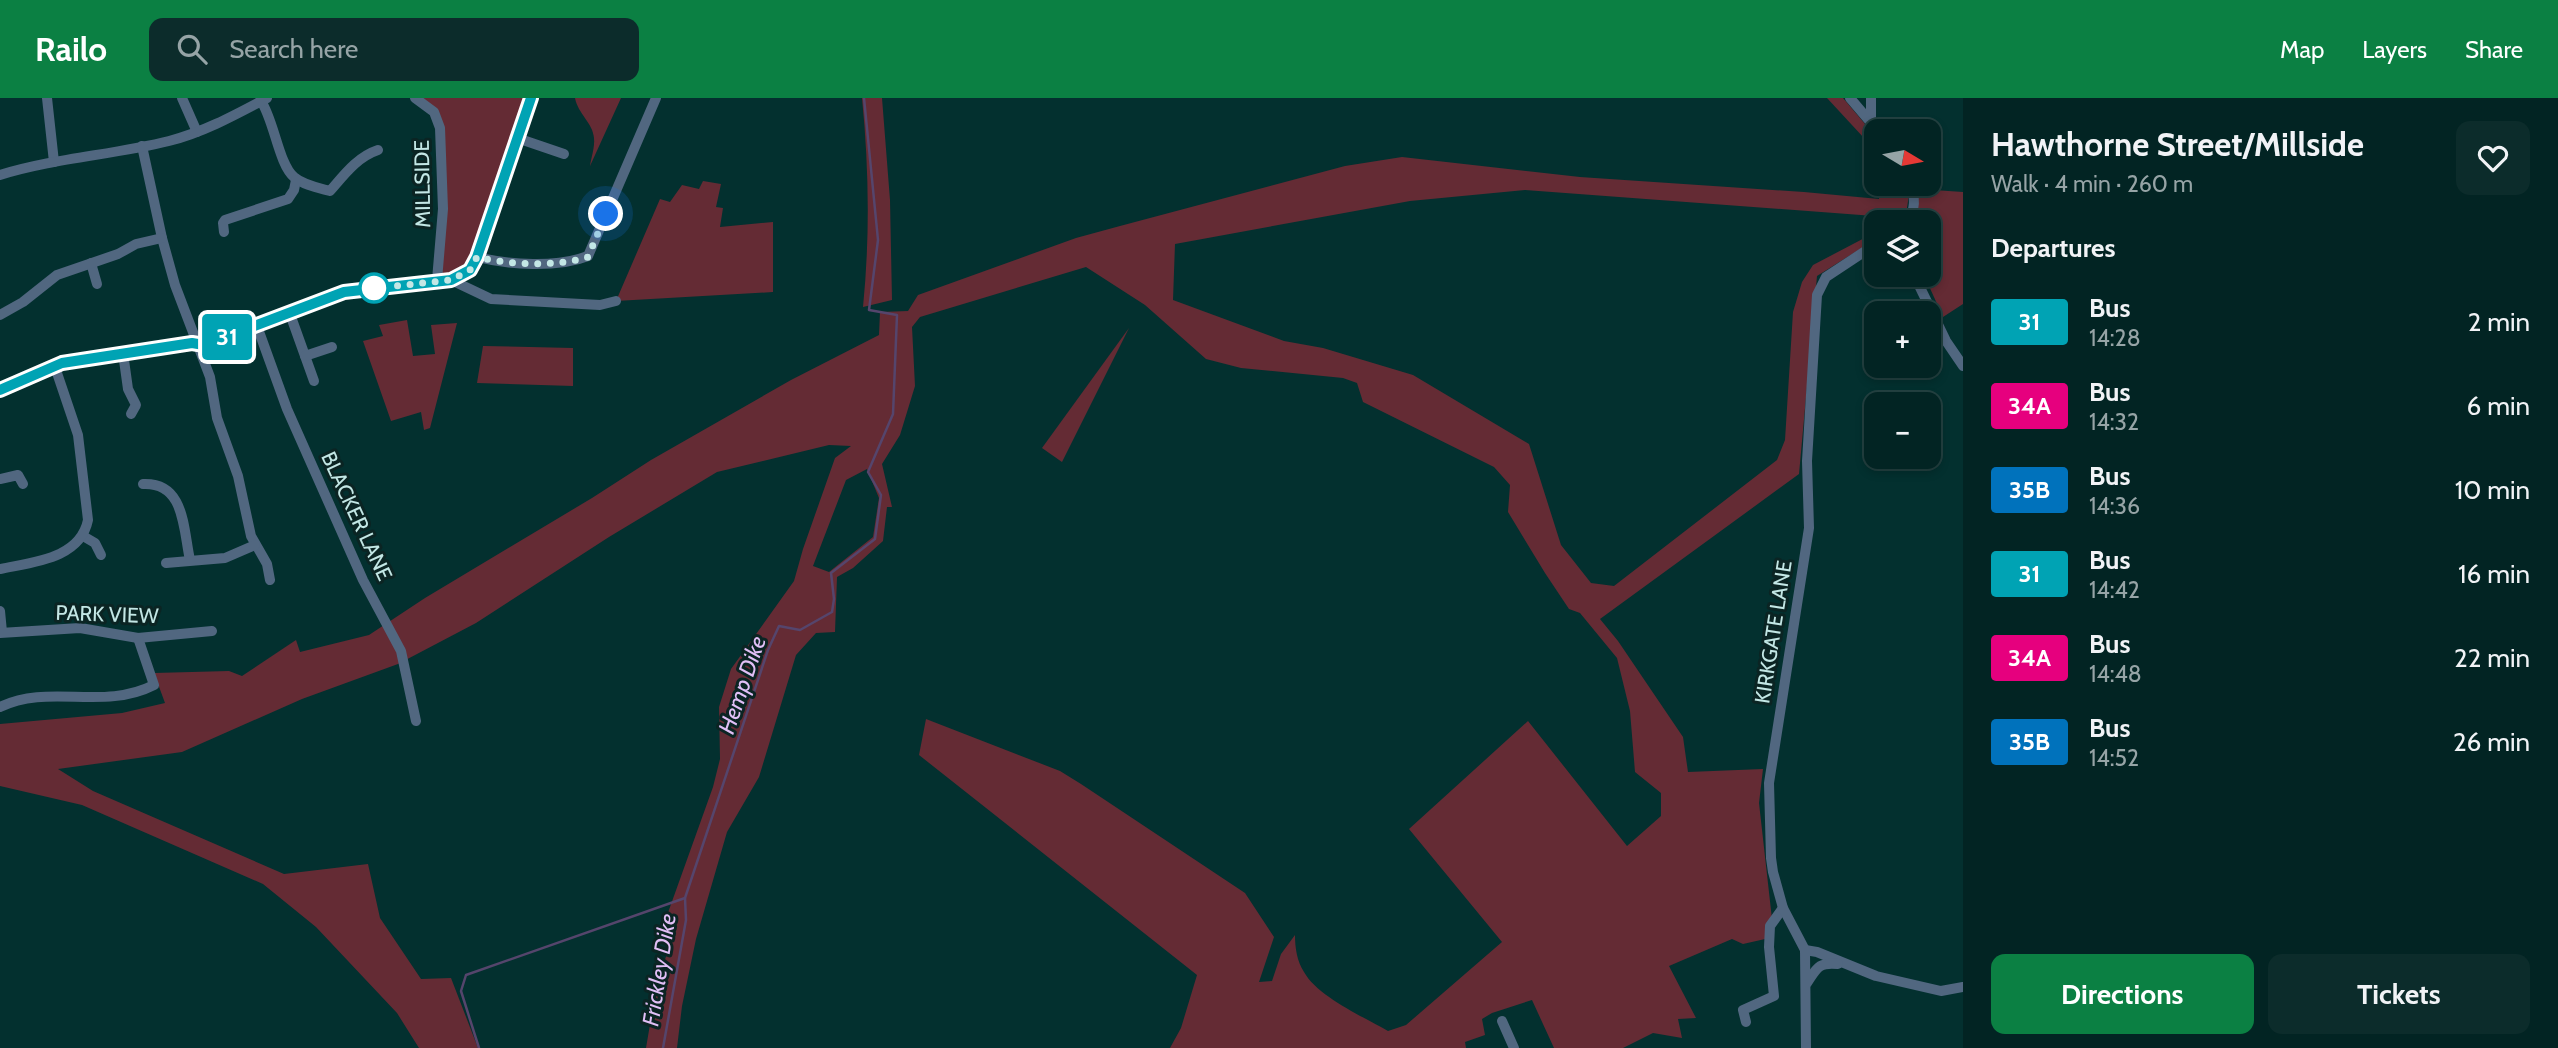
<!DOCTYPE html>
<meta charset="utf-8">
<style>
:root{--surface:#022423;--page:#0c2c2b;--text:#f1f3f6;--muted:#96a4a6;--line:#234141;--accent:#0b8043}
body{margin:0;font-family:Cabin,sans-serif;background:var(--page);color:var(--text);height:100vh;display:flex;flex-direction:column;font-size:26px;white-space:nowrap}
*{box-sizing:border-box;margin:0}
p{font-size:23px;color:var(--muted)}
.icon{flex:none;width:38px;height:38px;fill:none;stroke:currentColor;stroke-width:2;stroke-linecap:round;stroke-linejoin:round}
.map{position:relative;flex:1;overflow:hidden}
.side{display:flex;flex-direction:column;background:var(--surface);width:595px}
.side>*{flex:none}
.badge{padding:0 14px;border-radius:5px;font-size:24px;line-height:46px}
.needle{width:46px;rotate:100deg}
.buttons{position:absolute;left:1864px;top:21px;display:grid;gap:14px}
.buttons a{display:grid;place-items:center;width:77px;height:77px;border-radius:14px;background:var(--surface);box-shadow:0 4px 10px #0003,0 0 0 2px var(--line);font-size:35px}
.you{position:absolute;width:35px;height:35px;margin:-18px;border:5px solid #fff;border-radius:50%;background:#1a73e8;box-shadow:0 0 0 10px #1a73e833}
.map>.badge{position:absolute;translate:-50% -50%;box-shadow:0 0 0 4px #fff}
h2{padding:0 28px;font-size:26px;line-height:63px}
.round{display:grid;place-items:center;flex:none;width:74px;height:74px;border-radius:14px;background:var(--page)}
.headline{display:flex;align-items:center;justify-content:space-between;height:119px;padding:0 28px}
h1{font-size:33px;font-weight:700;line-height:52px}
.action{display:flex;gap:14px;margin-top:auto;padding:14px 28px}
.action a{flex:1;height:80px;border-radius:14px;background:var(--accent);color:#fff;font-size:28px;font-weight:700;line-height:80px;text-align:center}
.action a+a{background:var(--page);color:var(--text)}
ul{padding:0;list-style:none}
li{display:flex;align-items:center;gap:21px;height:84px;padding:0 28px}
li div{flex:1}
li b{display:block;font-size:26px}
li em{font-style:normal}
li .badge{min-width:77px;font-weight:700;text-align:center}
header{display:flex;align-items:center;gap:42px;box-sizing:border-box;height:98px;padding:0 35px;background:var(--accent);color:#fff}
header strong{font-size:33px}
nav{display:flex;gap:38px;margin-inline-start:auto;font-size:24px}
.search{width:490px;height:63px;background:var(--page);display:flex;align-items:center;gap:18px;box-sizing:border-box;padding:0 24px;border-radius:14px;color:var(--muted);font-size:26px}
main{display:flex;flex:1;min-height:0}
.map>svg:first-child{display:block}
.green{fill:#642b34;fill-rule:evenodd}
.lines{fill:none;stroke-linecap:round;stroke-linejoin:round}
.stream{stroke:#55456c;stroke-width:2.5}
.minor{stroke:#516780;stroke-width:10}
.line-casing{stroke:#fff;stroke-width:16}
.line{stroke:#00a3b4;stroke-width:10}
.walk{stroke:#c3e7e5;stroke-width:7;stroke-dasharray:0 12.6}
.stop-dot{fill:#fff;stroke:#00a3b4;stroke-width:3.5}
.labels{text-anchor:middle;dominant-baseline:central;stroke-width:6;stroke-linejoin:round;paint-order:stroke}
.street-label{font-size:21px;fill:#c3e7e5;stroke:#0b2423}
.water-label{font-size:23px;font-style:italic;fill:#e1bff6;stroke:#0b2423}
</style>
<header>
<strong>Railo</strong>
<div class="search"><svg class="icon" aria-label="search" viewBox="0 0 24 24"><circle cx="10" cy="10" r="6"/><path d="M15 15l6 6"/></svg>Search here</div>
<nav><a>Map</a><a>Layers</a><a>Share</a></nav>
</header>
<main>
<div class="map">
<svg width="1963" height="950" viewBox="0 0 1963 950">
<rect width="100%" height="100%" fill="#03302f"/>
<g class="green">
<path d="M 416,0 L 531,0 L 477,159 L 437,182 L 441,148 L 438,20 Z"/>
<path d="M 575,0 L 621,0 L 590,68 C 591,60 595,49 594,40 C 593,25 578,16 575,0 Z"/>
<path d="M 862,0 L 882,0 L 890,102 L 892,202 L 863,209 C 870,139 869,70 862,0 Z"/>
<path d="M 1827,0 L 1843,0 L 1876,39 L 1876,53 Z"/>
<path d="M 1402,59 L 1580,79 L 1804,94 L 1879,101 L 1880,86 L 1907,86 L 1910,90 L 1905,123 L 1876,124 L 1876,141 L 1817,178 L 1799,376 L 1600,521 L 1618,543 L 1683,639 L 1688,674 L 1763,671 L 1759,705 L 1774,839 L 1743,846 L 1732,841 L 1669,868 L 1696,920 L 1678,921 L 1682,940 L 1653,935 L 1623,950 L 1554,950 L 1532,902 L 1492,915 L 1482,921 L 1485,937 L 1465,944 L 1466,950 L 1170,950 L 1181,930 L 1197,877 L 919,657 L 926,621 L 1060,673 L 1081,686 L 1245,795 L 1274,839 L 1259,884 L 1272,883 L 1281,856 L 1295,837 C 1295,850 1297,863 1304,874 C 1318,899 1364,919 1388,933 L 1406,927 L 1502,844 L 1409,731 L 1528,623 L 1627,748 L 1661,718 L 1661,695 L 1635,674 L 1630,613 L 1617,560 L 1580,515 L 1569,511 L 1545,475 L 1508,414 L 1510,387 L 1494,369 L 1363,304 L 1357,285 L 1343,280 L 1241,270 L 1206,261 L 1145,207 L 1086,169 L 920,219 L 912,229 L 915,288 L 900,337 L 882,366 L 892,409 L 887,409 L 883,443 L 853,470 L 837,479 L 835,534 L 816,535 L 796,557 L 759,679 L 727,734 L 696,841 L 682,908 L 677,950 L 646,950 L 657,885 L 675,832 L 665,823 L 713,689 L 720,661 L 719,609 L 731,571 L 794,483 L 803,451 L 835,360 L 851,348 L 829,347 L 717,374 L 609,439 L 476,525 L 398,566 L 302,601 L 182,654 L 58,671 L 93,693 L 284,776 L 368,766 L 380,820 L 421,881 L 451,880 L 478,950 L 419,950 L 397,915 L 316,829 L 263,786 L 82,707 L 0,688 L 0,626 L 122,615 L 165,605 L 154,575 L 229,573 L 242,578 L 296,542 L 300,554 L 369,537 L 425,500 L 592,400 L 651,362 L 791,282 L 879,237 L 880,214 L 908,213 L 918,197 L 1076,140 L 1120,128 L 1345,68 ZM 1525,92 L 1874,118 L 1874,135 L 1813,167 L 1802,184 L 1793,214 L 1785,342 L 1777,362 L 1614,488 L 1591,485 L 1561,447 L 1529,346 L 1413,277 L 1323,250 L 1284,243 L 1173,202 L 1175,146 L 1410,103 ZM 867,371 L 879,400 L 873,439 L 829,474 L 813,468 L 846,382 Z"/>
<path d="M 703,83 L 721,86 L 716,109 L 723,110 L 720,129 L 773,124 L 773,194 L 616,203 L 660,101 L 670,104 L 682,87 L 699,91 Z"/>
<path d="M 1919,91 L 1963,94 L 1963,206 L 1943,219 L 1924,177 L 1928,177 L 1928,124 L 1920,124 L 1917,114 Z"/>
<path d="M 407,222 L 413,258 L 435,256 L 431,227 L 457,225 L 430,330 L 424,332 L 421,314 L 391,323 L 363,243 L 383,238 L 379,227 Z"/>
<path d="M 1129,230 L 1062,364 L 1042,350 Z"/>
<path d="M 483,248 L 573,250 L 573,288 L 477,285 Z"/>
</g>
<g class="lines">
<g class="stream">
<path d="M 479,950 L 461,893 L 466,877 L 685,800 L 768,552 L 779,528 L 800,532 L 832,514 L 834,501 L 831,475 L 875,441 L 881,397 L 868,374 L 893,316 L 897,217 L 869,212 L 878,142 L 864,0"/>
<path d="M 663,950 L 686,822 L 685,800"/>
</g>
<g class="minor">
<path d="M 47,0 L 54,64"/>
<path d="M 182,0 L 197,34"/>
<path d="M 415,0 L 434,14 L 440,30 L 443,111 L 437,182"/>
<path d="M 1850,0 L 1878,33"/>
<path d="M 1871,0 L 1871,23"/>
<path d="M 261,3 C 274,22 279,67 294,79 C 303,87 319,90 330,93 C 344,77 357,59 378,52"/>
<path d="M 517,40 L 564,56"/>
<path d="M 142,48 L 162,140 L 175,187 L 210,279 L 217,320 L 238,378 L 251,438 L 267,466 L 270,482"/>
<path d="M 0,77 C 55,60 113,57 169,43 C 204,34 235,17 267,0"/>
<path d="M 1908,124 C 1915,111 1916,100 1910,86"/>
<path d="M 224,134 L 223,125 L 225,122 L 288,101 L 294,92 L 296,82"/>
<path d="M 477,159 C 509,167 557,170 588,158 L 656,0"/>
<path d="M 91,165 L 97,186"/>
<path d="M 1914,177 L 1946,243 L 1963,268"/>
<path d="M 451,182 L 491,201 L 600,207 L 616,203"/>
<path d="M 290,216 L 314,283"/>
<path d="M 0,217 L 23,204 L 57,177 L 118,156 L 136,146 L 162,140"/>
<path d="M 257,228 L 287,311 L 363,482 L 401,553 L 416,623"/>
<path d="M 123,255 L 128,291 L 136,307 L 131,316"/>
<path d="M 305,258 L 332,249"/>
<path d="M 0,292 L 62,265 L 192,245 L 204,247 L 344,194 L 451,182 L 470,172 L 477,159 L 531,0"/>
<path d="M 0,381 L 18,377 L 23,386"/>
<path d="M 143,386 C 185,384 183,430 190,462"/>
<path d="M 83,438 L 95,445 L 101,457"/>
<path d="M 166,465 L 225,460 L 255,447"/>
<path d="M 0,471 C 33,464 80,461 88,422 L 78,337 L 55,269"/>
<path d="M 0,513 L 2,534"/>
<path d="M 0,535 L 80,530 L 138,540 L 212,533"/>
<path d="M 0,609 C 49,585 103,613 154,587 L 138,540"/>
<path d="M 1805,852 L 1817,854 L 1876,878 L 1941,893 L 1963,889"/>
<path d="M 1807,885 C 1817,870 1818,864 1838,866"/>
<path d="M 1502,923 L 1514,950"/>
<path d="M 1746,924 L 1743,912 L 1774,898 L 1769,849 L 1770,828 L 1783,810"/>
<path d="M 1806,950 L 1805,852 L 1783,810 L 1773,774 L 1771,760 L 1769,685 L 1809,430 L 1807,363 L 1817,197 L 1826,179 L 1876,146"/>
</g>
</g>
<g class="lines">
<g class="line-casing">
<path id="line" d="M 0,292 L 62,265 L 192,245 L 204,247 L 344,194 L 451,182 L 470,172 L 477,159 L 531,0"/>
</g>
<use href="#line" class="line"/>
<path class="walk" d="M 374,190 L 367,191 L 451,182 L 470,172 L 477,159 C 509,167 557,169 588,159 L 606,116"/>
</g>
<circle class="stop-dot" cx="374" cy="190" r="14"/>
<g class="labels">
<g class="street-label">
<text transform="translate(422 86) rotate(-91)">MILLSIDE</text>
<text transform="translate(357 418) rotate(65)">BLACKER LANE</text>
<text transform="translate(107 516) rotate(2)">PARK VIEW</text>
<text transform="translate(1773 534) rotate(-81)">KIRKGATE LANE</text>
</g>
<g class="water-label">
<text transform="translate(742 587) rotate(-71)">Hemp Dike</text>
<text transform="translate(659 872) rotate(-81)">Frickley Dike</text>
</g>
</g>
</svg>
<div class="buttons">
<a><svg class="needle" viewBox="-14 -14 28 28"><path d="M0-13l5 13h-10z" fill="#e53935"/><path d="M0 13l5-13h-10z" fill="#96a4a6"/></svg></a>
<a><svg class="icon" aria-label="layers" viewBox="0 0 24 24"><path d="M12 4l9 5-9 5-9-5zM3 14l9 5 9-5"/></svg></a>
<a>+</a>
<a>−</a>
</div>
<div class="you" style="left:606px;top:116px"></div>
<b class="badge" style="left:227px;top:239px;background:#00a3b4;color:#fff">31</b>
</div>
<section class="side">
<div class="headline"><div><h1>Hawthorne Street/Millside</h1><p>Walk · 4 min · 260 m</p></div><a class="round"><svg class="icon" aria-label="heart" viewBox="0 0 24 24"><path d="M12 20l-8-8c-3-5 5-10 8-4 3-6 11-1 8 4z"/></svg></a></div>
<h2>Departures</h2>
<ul>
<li><span class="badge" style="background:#00a3b4;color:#fff">31</span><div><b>Bus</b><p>14:28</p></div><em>2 min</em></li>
<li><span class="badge" style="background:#e6007e;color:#fff">34A</span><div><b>Bus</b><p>14:32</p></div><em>6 min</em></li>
<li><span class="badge" style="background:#0072bc;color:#fff">35B</span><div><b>Bus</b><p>14:36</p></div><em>10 min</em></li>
<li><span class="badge" style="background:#00a3b4;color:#fff">31</span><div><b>Bus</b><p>14:42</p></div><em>16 min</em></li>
<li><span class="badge" style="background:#e6007e;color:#fff">34A</span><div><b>Bus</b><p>14:48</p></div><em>22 min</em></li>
<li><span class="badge" style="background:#0072bc;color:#fff">35B</span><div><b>Bus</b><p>14:52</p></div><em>26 min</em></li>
</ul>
<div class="action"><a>Directions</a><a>Tickets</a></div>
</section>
</main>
